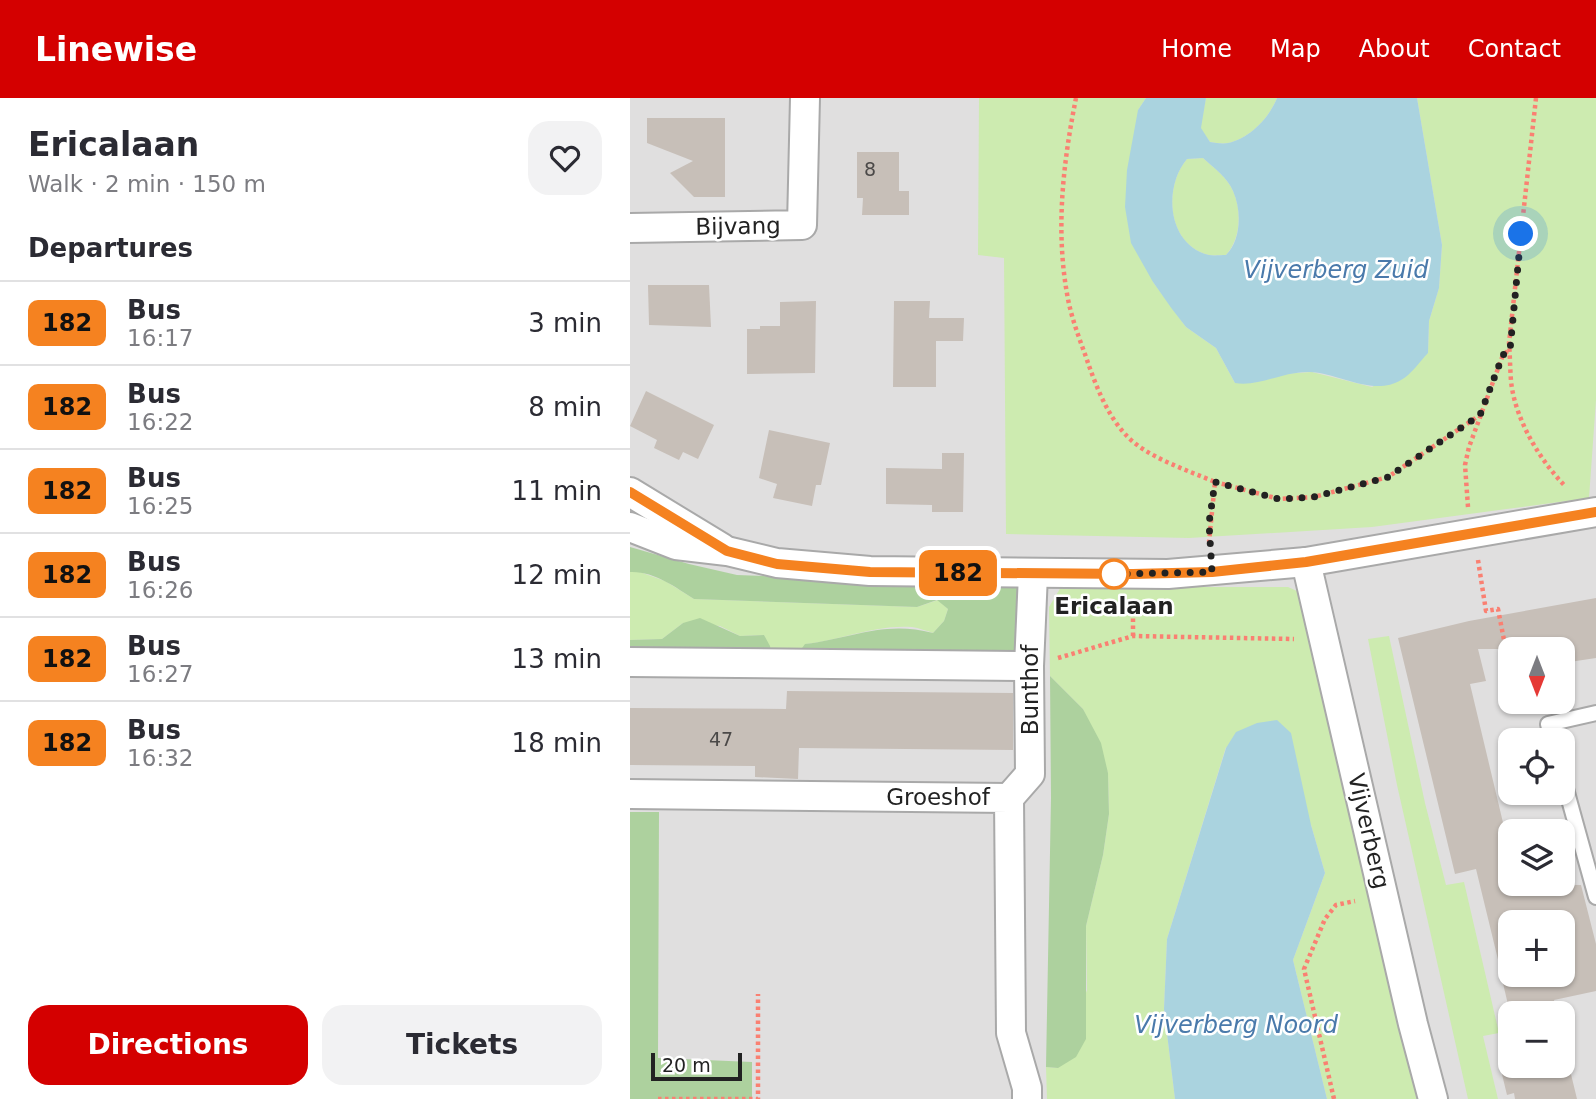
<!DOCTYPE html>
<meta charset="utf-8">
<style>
:root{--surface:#fff;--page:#f2f2f3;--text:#2b2b33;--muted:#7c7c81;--line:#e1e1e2;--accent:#d40000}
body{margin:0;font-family:"DejaVu Sans",sans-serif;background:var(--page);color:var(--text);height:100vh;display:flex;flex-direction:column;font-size:26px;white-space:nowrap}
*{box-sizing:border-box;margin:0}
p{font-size:23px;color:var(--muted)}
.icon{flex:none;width:38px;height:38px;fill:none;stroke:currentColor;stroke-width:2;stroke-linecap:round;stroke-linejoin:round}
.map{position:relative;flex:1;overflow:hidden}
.drawer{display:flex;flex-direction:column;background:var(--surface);width:630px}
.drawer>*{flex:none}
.badge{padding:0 14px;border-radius:10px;font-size:24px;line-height:46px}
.needle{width:46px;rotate:180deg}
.fabs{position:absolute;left:868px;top:539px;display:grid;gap:14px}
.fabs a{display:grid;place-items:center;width:77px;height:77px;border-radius:14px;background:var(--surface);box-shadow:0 2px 5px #0004;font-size:35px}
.scale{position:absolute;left:21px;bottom:18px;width:91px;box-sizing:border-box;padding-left:7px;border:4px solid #222;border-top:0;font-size:19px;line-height:24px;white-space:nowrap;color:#222;-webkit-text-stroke:5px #fff;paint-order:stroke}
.you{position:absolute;width:35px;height:35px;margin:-18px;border:5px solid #fff;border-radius:50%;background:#1a73e8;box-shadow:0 0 0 10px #1a73e833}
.map>.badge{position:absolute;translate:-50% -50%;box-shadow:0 0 0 4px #fff}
h2{padding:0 28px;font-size:26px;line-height:63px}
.round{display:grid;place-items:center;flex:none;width:74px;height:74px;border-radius:21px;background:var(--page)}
.headline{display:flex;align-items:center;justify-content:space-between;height:119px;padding:0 28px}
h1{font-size:33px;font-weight:700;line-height:52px}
.button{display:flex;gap:14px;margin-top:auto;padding:14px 28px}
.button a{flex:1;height:80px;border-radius:21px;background:var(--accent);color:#fff;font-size:28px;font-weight:700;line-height:80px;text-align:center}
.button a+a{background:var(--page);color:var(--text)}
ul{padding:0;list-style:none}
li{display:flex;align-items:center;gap:21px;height:84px;padding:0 28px;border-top:2px solid var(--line)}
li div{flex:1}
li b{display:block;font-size:26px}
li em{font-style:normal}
li .badge{min-width:77px;font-weight:700;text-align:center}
header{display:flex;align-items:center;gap:42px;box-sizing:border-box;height:98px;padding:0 35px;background:var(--accent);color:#fff}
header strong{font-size:33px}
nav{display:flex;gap:38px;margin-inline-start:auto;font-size:24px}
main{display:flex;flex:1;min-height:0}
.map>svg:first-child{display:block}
.residential{fill:#e0dfdf;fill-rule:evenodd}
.grass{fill:#cdebb0}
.forest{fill:#add19e}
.water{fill:#aad3df;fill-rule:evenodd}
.building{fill:#c7bfb8}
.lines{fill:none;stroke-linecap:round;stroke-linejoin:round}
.lane-casing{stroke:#a9a9a9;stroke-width:18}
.street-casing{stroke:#a9a9a9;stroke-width:32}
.path{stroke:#fa8072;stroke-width:4.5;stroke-dasharray:3.5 3.5;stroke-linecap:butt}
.lane{stroke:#fff;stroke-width:14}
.street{stroke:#fff;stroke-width:28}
.line-casing{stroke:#fff;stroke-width:16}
.line{stroke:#f58220;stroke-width:10}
.walk{stroke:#222;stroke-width:7;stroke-dasharray:0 12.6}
.stop-dot{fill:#fff;stroke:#f58220;stroke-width:3.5}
.labels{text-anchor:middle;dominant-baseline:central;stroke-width:5;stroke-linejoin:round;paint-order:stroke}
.number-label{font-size:19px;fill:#4b4948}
.street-label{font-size:23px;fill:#222;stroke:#fff}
.stop-label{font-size:23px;font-weight:bold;fill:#222;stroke:#fff}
.water-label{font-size:24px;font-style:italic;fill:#4a7aab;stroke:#fff}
</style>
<header>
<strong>Linewise</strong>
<nav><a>Home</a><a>Map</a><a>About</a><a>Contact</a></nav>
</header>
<main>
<section class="drawer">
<div class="headline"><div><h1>Ericalaan</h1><p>Walk · 2 min · 150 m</p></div><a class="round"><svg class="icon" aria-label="heart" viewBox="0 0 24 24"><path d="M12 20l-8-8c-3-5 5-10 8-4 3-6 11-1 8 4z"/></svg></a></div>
<h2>Departures</h2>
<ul>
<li><span class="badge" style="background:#f58220;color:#111">182</span><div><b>Bus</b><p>16:17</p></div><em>3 min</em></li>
<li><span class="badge" style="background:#f58220;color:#111">182</span><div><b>Bus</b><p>16:22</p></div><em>8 min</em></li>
<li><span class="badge" style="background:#f58220;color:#111">182</span><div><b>Bus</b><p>16:25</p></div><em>11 min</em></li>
<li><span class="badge" style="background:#f58220;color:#111">182</span><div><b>Bus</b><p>16:26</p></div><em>12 min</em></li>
<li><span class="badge" style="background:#f58220;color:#111">182</span><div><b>Bus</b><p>16:27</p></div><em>13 min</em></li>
<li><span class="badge" style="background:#f58220;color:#111">182</span><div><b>Bus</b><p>16:32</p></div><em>18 min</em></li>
</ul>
<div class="button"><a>Directions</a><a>Tickets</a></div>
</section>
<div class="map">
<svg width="966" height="1001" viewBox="0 0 966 1001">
<rect width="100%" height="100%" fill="#f2efe9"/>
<path class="residential" d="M 0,0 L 966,0 L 966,1001 L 0,1001 ZM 880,551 L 933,551 L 933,604 L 880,604 ZM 880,642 L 933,642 L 933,695 L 880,695 ZM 880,733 L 933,733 L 933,786 L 880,786 ZM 880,824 L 933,824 L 933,877 L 880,877 ZM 880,915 L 933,915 L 933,968 L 880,968 Z"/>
<g class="grass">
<path d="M 349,0 L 516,0 L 508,12 L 523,184 L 556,229 L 586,250 L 605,285 L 651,276 L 682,274 L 742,289 L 798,255 L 799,223 L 809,190 L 812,147 L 787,0 L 966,0 L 966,302 L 959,400 L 742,429 L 559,440 L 376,436 L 374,160 L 348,157 Z"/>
<path d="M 576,0 L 647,0 C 639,20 620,40 598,45 C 593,46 586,45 580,44 L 570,30 Z"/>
<path d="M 573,60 C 583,69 598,80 603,93 C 612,113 611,141 596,157 C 591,157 584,158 579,157 C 537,147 533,89 557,61 Z"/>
<path d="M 7,473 L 35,483 L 64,501 L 287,509 L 308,502 L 318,511 L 314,523 L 303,535 C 297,533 289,530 282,529 C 248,526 210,542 176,546 L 164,561 L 142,561 L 134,537 L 110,538 L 90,528 L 53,525 L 32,541 L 0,542 L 0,474 Z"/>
<path d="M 431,489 L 658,489 L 678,498 L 796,1001 L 697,1001 L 663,862 L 695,775 L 681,727 L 596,649 L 537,841 L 534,911 L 545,1001 L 417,1001 L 416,969 L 428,970 L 457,892 L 456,828 L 473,757 L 479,716 L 478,675 L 453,611 L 420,578 L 419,509 Z"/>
<path d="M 759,538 L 795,705 L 816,787 L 834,784 L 869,935 L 853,938 L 868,1001 L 838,1001 L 767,687 L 738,541 Z"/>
</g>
<g class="forest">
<path d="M 0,449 L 59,466 L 107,477 L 389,487 L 387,558 L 164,561 L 175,546 C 222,540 255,522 303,535 L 314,523 L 318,511 L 307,502 L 287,509 L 64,501 C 45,489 24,473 0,474 Z"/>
<path d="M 70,520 L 110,538 L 134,537 L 140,548 L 142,561 L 0,560 L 0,542 L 32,541 L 53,525 Z"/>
<path d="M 420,578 L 453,611 L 471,645 L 478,675 L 479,716 L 473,757 L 456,828 L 456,941 L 446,959 L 428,970 L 416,969 L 421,700 Z"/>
<path d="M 0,714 L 29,714 L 28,960 L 122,964 L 122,1001 L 0,1001 Z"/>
</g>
<g class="water">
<path d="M 516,0 L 576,0 L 571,30 L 580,44 C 586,45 593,46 598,45 C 620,40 639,20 647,0 L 787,0 L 812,147 L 809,190 L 799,223 L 798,255 C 790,263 781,277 771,282 C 744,299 708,275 680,274 C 653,273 630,289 605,285 L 586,250 L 556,229 L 542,211 L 523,184 L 501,145 L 495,109 L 497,72 L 508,12 ZM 573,60 C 583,69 598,80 603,93 C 612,113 611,142 596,157 C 591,157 584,158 579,157 C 537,147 533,89 557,61 Z"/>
<path d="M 647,622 L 661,635 L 681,727 L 695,775 L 663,862 L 697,1001 L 545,1001 L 534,911 L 537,841 L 596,650 L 606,634 L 627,625 Z"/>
</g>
<g class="building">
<path d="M 17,20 L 95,20 L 95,99 L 64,99 L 40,75 L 63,63 L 17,45 Z"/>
<path d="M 227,54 L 269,54 L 269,93 L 279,93 L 279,117 L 232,117 L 233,100 L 227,100 Z"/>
<path d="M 18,187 L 79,187 L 81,229 L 19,227 Z"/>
<path d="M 186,203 L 185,275 L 117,276 L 117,231 L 130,231 L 130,228 L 150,228 L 150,204 Z"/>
<path d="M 264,203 L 300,203 L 299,220 L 334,220 L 333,243 L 306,243 L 306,289 L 263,289 Z"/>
<path d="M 16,293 L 84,327 L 68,361 L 53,354 L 49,362 L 24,350 L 27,342 L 0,328 Z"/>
<path d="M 139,332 L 200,345 L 191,387 L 186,387 L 182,408 L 143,400 L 147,386 L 129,380 Z"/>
<path d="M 312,355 L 334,355 L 333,414 L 302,414 L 302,407 L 256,406 L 256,370 L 312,371 Z"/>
<path d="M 966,500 L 966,560 L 933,565 L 933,551 L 848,551 L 856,583 L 840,586 L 880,754 L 880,786 L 951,787 L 966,846 L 966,893 L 924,902 L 927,915 L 880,915 L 871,877 L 933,877 L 933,824 L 880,824 L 880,873 L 871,874 L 846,771 L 825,776 L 768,540 L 839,523 Z"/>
<path d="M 157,593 L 383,595 L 383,652 L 169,650 L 168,681 L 125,679 L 125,668 L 0,667 L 0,610 L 156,611 Z"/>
<path d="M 870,968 L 939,968 L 947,1001 L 885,1001 L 884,995 L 877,997 Z"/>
</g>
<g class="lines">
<g class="lane-casing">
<g id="lane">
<path d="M 922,642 L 918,626 L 966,615"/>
<path d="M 933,680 L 966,799"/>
</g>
</g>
<g class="street-casing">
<g id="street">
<path d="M 0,130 L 172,127 L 175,0"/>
<path d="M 0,394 L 92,450"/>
<path d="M 0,429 L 46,447 L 97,453 L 147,465 L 240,473 L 538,476 L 676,464 L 966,414"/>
<path d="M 676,464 L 783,926 L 803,1001"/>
<path d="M 0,564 L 399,568"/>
<path d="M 0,696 L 379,700 L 381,935 L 397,990 L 397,1001"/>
<path d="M 379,700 L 400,676 L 399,568 L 403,476"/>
</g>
</g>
<g class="path">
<path d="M 446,0 C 433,65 425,134 438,201 C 442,222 450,242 457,262 C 466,288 477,317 496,337 C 516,359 557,372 585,384 L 579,444"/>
<path d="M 906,0 L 879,245 C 880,257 880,270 881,283 C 885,321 909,361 935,388"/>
<path d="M 585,384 L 649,401 L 684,399 L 758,379 L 850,317"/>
<path d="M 838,409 L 835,367 L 839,349 L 873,257 L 879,252"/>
<path d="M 848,462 L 856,513 L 868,511 L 880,573"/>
<path d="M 503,538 L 503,504"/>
<path d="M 428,560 L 503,538 L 664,541"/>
<path d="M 896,604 L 902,611"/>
<path d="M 28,1001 L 128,1001 L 128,896"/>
<path d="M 704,1001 L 674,871 L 695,821 L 706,807 L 725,803"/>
</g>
<use href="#lane" class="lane"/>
<use href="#street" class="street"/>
</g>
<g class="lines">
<g class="line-casing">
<path id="line" d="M 0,394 L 97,453 L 147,466 L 240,474 L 503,476 L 582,474 L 676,464 L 966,414"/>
</g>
<use href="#line" class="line"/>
<path class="walk" d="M 484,476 L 478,476 L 582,474 L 579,425 L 585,384 L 649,401 L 684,399 L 758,379 L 850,317 L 873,257 L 880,252 L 891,136"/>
</g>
<circle class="stop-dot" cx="484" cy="476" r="14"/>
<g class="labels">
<g class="number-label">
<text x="240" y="71">8</text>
<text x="91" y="641">47</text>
</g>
<g class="street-label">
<text transform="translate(108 128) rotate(-1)">Bijvang</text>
<text transform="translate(400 592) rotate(-90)">Bunthof</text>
<text x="308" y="699">Groeshof</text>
<text transform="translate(739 733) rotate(77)">Vijverberg</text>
</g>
<g class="stop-label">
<text x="484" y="508">Ericalaan</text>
</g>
<g class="water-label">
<text x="706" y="172">Vijverberg Zuid</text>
<text x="606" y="927">Vijverberg Noord</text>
</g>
</g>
</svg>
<div class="fabs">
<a><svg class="needle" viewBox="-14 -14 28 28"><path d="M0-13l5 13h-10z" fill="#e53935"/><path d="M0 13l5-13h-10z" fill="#7c7c81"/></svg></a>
<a><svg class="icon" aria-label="locate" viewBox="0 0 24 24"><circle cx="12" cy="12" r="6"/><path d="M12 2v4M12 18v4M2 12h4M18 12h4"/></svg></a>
<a><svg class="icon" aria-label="layers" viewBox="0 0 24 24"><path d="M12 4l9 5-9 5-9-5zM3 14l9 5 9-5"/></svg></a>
<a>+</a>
<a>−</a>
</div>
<div class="scale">20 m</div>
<div class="you" style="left:891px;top:136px"></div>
<b class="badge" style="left:328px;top:475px;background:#f58220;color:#111">182</b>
</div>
</main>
